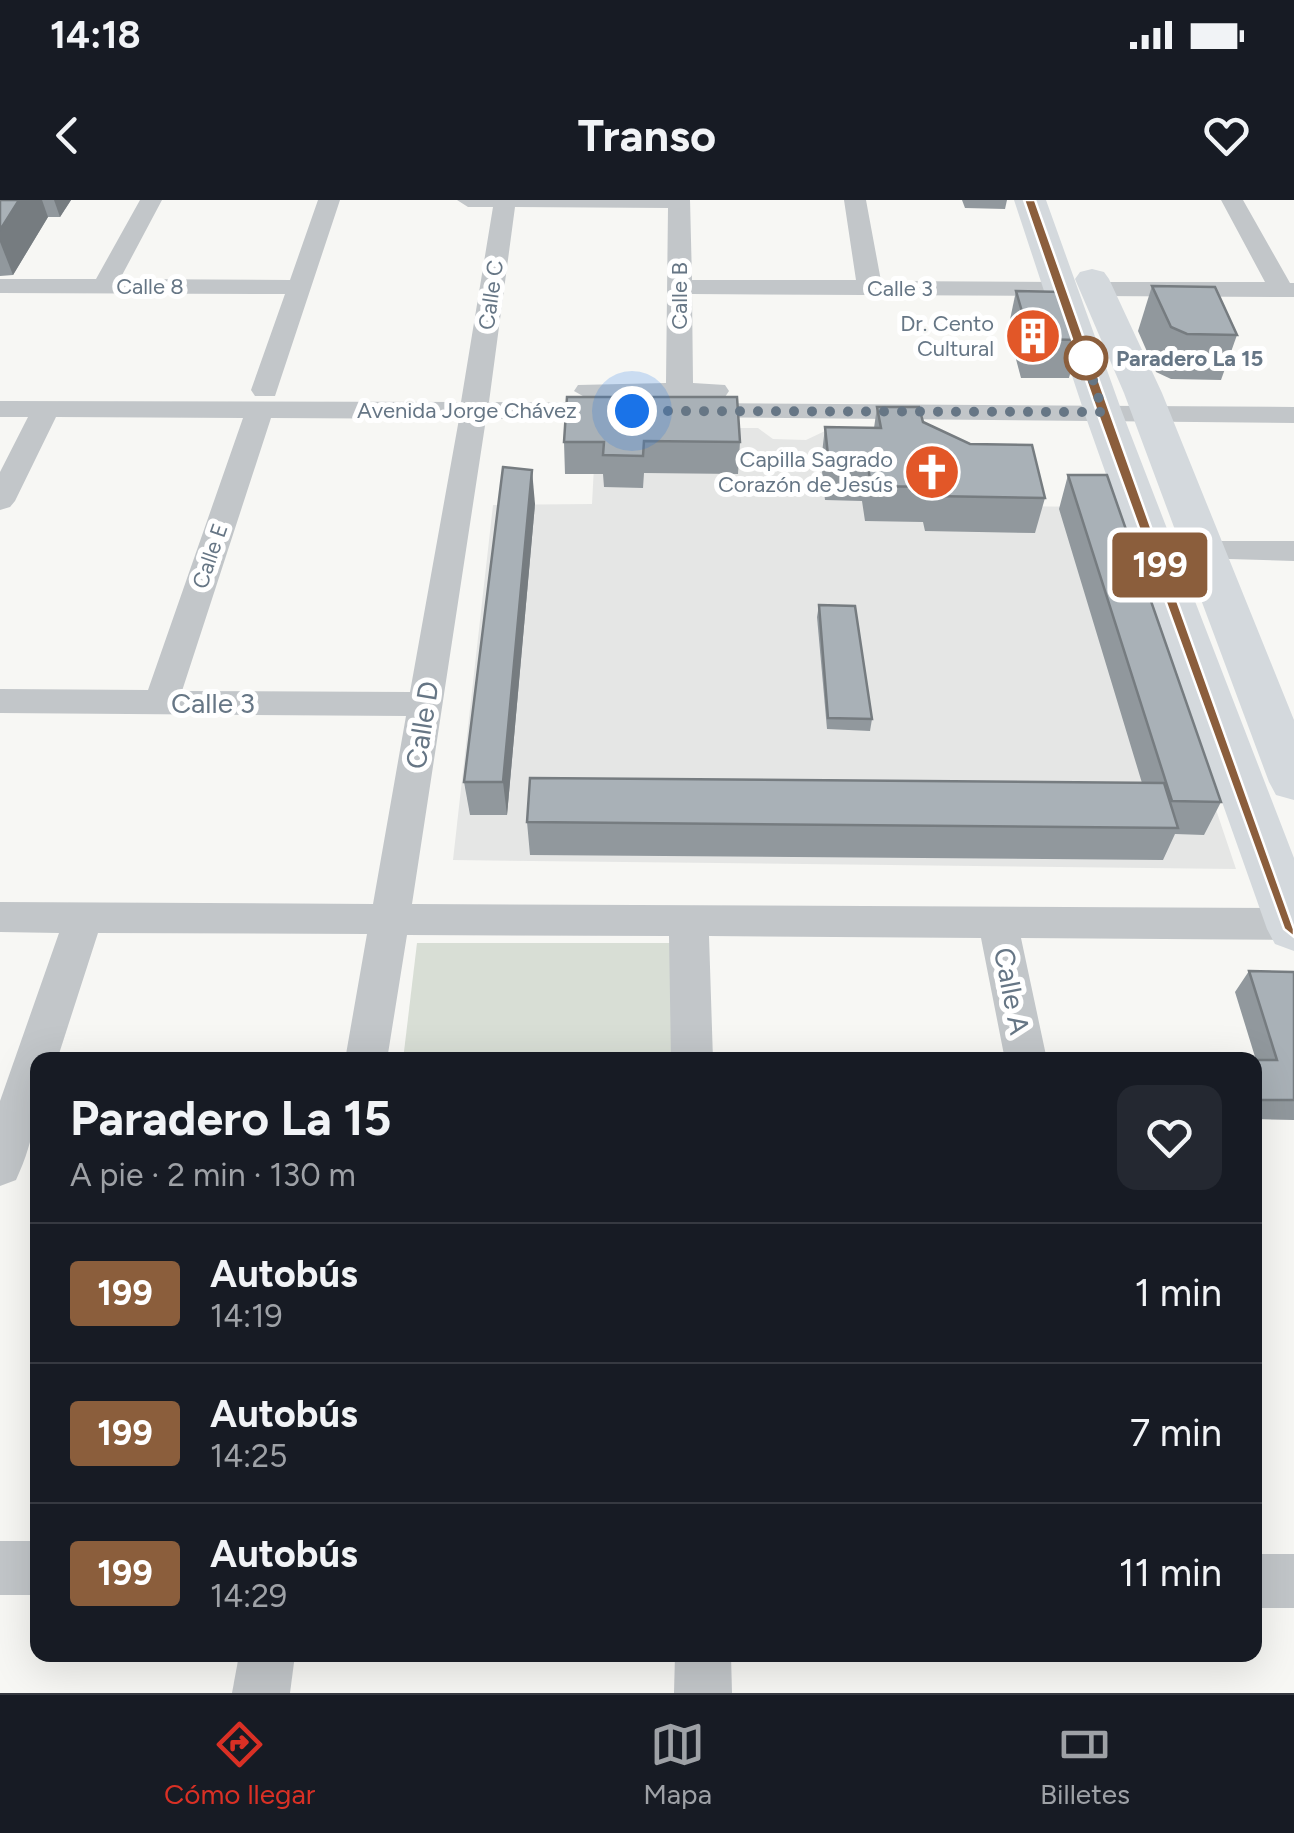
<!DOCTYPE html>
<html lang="es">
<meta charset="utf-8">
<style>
:root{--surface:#171b24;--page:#242831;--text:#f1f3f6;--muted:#9ea1a6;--line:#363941;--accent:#d93025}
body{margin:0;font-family:Figtree,sans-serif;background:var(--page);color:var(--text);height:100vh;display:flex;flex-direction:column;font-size:38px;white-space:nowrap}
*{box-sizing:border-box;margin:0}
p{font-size:32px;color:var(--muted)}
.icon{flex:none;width:55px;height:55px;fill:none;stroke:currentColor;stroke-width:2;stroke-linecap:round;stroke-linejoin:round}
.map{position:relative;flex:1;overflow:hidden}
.panel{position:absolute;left:30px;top:852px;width:1232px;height:610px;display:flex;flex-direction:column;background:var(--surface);border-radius:20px;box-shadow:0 10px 40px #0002}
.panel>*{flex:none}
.badge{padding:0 20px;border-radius:8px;font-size:35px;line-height:65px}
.you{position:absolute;width:50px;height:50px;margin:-25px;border:8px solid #fff;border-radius:50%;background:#1a73e8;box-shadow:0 0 0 15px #1a73e833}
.map>.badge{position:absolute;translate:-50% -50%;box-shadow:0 0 0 5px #fff}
.round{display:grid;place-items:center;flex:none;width:105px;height:105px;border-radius:20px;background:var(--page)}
.head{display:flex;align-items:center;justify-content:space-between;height:170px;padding:0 40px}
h1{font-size:48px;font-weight:700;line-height:75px}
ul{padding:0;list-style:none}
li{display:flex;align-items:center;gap:30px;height:140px;padding:0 40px;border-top:2px solid var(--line)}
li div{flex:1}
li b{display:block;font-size:38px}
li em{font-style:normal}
li .badge{min-width:110px;font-weight:700;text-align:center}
.status{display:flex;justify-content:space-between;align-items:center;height:70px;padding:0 50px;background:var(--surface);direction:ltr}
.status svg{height:28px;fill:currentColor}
header{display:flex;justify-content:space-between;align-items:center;height:130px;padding:0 40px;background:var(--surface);font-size:45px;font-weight:700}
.menu{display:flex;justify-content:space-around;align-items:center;height:140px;border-top:2px solid var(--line);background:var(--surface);font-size:28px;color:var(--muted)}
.menu a{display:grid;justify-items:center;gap:5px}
.menu .on{color:var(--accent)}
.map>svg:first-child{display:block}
.built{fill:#e5e6e5}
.green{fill:#d8ded5}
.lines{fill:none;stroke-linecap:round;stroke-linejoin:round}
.street{fill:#c2c6c9;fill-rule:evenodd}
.secondary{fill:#d4d9dd;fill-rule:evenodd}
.wall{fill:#91989d}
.shaded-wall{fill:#767c80}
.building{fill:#a9b1b7;stroke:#767c80;stroke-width:2.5}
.line{fill:#8b5e3c;stroke:#fff;stroke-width:2.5}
.walk{stroke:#667685;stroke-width:10;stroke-dasharray:0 18}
.stop-dot{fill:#fff;stroke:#8b5e3c;stroke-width:5}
.labels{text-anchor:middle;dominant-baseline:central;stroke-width:10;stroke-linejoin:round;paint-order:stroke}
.far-street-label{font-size:22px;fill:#667685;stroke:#fff}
.far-poi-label{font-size:22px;fill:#667685;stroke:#fff;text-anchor:end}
.far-stop-label{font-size:22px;font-weight:bold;fill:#667685;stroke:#fff;text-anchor:start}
.street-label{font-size:28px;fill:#667685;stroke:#fff}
</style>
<div class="status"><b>14:18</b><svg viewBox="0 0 49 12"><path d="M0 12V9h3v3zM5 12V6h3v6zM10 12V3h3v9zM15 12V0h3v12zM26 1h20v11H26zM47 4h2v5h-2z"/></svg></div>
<header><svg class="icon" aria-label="back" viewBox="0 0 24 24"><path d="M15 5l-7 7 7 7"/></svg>Transo<svg class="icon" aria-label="heart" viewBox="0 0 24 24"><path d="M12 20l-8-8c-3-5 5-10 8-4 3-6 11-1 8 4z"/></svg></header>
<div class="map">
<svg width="1294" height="1493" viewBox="0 0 1294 1493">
<rect width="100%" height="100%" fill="#f7f7f4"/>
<path class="built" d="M 596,228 L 758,228 L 773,239 L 806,240 L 825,231 L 866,305 L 1114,307 L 1236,669 L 453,660 L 493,305 L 592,304 Z"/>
<path class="green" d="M 417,743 L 677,743 L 680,860 L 403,860 Z"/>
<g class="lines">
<g class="street">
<path d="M 140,0 L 162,0 L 120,79 L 290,80 L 318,0 L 340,0 L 275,196 L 255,196 L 251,190 L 285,94 L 0,93 L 0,79 L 96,79 Z"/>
<path d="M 457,0 L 690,0 L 692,80 L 856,80 L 844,0 L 866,0 L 881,81 L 1061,82 L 1073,89 L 1061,96 L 692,94 L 693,183 L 725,185 L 729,191 L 725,197 L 588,199 L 574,191 L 578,185 L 666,183 L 668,8 L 515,7 L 489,202 L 621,203 L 635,211 L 621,219 L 486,219 L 412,704 L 1294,708 L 1294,740 L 1021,738 L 1047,860 L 1005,860 L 981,738 L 709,736 L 713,860 L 671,860 L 669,736 L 407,735 L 387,860 L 345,860 L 367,734 L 98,733 L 57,860 L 38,860 C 38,906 36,937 16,980 L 0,986 L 0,901 L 59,733 L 0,732 L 0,702 L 373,704 L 406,516 L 0,513 L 0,489 L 148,490 L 243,218 L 56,217 L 15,301 L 10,307 L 0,310 L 0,272 L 28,217 L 0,217 L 0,201 L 461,202 L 493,7 L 468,7 ZM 271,218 L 459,219 L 410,492 L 182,491 Z"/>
<path d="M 1221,0 L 1243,0 L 1290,83 L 1294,83 L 1294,97 L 1096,96 L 1084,89 L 1096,82 L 1265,82 Z"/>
<path d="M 684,203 L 1294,207 L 1294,223 L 674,217 L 670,211 Z"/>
<path d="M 1205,341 L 1294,341 L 1294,361 L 1194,358 L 1190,351 L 1194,344 Z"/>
<rect x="0" y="1341" width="38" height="54"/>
<rect x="1255" y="1354" width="39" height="54"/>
<path d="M 239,1455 L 295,1455 L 290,1493 L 232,1493 Z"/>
<path d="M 675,1455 L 731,1455 L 732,1493 L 674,1493 Z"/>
</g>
<g class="secondary">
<path d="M 1014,0 L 1046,0 L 1122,212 L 1294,658 L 1294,751 L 1275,744 L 1267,729 L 1084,212 Z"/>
<path d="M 1092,69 L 1104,72 L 1109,79 L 1162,193 L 1294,520 L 1294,600 L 1276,595 L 1269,582 L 1124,193 L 1075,79 L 1080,72 Z"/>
</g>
</g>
<g class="wall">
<path d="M 0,0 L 71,0 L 60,17 L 48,17 L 13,75 L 0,76 Z"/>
<path d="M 962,0 L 1007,0 L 1005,9 L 965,8 Z"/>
<path d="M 1152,86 L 1237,135 L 1221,180 L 1171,179 L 1156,172 L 1138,131 Z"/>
<path d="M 1016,91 L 1079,140 L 1069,178 L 1021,178 L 1008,129 Z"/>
<path d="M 567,197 L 740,242 L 738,274 L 644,273 L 643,288 L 604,287 L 603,274 L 565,274 L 564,242 Z"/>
<path d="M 877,207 L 923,222 L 970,244 L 1045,298 L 1035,333 L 925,331 L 923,322 L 865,321 L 862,301 L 825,300 L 821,262 L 825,227 L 874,228 Z"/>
<path d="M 1068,275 L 1221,602 L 1204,635 L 1175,634 L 1163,660 L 530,655 L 527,622 L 1142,583 L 1059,309 Z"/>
<path d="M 535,304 L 507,615 L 470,615 L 464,582 Z"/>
<path d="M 819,405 L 872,519 L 870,531 L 827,529 L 817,417 Z"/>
<path d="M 1249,771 L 1294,772 L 1294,920 L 1255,919 L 1256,860 L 1235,792 Z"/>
</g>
<g class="shaded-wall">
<path d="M 19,0 L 42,0 L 48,17 L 13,75 L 0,42 L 0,30 Z"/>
<path d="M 54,0 L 71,0 L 60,17 Z"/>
<path d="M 532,270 L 535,304 L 507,615 L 503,582 Z"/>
</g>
<g class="building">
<path d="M 0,0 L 19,0 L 0,30 Z"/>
<path d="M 1152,86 L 1215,87 L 1237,135 L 1187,134 L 1171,127 Z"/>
<path d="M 1016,91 L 1063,92 L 1079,140 L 1030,139 Z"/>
<path d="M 567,197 L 737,197 L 740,242 L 644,241 L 643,256 L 603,255 L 604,242 L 564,242 Z"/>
<path d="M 877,207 L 919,207 L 923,222 L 970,244 L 1032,245 L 1045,298 L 932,296 L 930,287 L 871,286 L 868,266 L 829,265 L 825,227 L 881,228 Z"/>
<path d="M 503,267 L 532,270 L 503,582 L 464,582 Z"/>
<path d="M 1068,275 L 1107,275 L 1221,602 L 1172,601 Z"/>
<path d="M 819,405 L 855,406 L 872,519 L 828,518 Z"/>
<path d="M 530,578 L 1164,583 L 1178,628 L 527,622 Z"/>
<path d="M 1249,771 L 1294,772 L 1294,900 L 1255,900 L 1255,860 L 1208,860 L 1277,860 Z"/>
</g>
<path class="line" d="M 1024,0 L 1035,0 L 1110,212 L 1294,729 L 1294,737 L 1284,729 L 1097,212 Z"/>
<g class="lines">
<path class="walk" d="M 632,211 L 1103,212 L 1086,158"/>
</g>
<defs>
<g id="building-disc" transform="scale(2.875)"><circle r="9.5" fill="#e25728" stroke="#fff"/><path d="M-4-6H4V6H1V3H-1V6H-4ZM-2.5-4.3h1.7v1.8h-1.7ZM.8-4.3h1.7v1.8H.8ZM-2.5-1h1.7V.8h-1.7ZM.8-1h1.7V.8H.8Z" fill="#fff"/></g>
<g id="church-disc" transform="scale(2.875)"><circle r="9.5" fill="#e25728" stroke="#fff"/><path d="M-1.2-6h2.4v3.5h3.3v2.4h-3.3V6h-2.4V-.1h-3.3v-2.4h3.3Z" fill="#fff"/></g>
</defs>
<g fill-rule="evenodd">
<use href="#building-disc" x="1033" y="136"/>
<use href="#church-disc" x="932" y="272"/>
</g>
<circle class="stop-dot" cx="1086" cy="158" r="20"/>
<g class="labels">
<g class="far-street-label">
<text x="150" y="86">Calle 8</text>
<text x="900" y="88">Calle 3</text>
<text transform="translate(491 95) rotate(-82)">Calle C</text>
<text transform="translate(679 96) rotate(-90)">Calle B</text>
<text x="467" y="210">Avenida Jorge Chávez</text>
<text transform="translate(210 356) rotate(-71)">Calle E</text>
</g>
<g class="far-poi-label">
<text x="994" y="123">Dr. Cento<tspan x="994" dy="25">Cultural</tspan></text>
<text x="893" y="259">Capilla Sagrado<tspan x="893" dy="25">Corazón de Jesús</tspan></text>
</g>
<g class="far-stop-label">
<text x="1116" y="158">Paradero La 15</text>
</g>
<g class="street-label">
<text x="213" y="503">Calle 3</text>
<text transform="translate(422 525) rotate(-81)">Calle D</text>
<text transform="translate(1012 791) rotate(79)">Calle A</text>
</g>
</g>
</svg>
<div class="you" style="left:632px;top:211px"></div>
<b class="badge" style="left:1160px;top:365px;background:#8b5e3c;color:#fff">199</b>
<section class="panel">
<div class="head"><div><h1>Paradero La 15</h1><p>A pie · 2 min · 130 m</p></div><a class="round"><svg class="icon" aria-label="heart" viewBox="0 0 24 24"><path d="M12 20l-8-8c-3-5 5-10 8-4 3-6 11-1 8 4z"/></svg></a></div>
<ul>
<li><span class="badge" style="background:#8b5e3c;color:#fff">199</span><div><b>Autobús</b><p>14:19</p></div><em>1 min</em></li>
<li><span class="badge" style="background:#8b5e3c;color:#fff">199</span><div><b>Autobús</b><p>14:25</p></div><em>7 min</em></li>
<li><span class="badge" style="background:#8b5e3c;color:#fff">199</span><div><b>Autobús</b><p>14:29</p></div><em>11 min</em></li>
</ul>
</section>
</div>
<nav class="menu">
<a class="on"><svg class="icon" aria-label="directions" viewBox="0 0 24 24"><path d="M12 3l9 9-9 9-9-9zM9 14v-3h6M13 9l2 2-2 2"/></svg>Cómo llegar</a>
<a><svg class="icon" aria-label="map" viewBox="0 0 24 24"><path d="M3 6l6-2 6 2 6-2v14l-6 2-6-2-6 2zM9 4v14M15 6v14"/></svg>Mapa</a>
<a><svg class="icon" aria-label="tickets" viewBox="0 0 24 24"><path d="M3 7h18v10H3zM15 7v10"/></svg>Billetes</a>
</nav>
